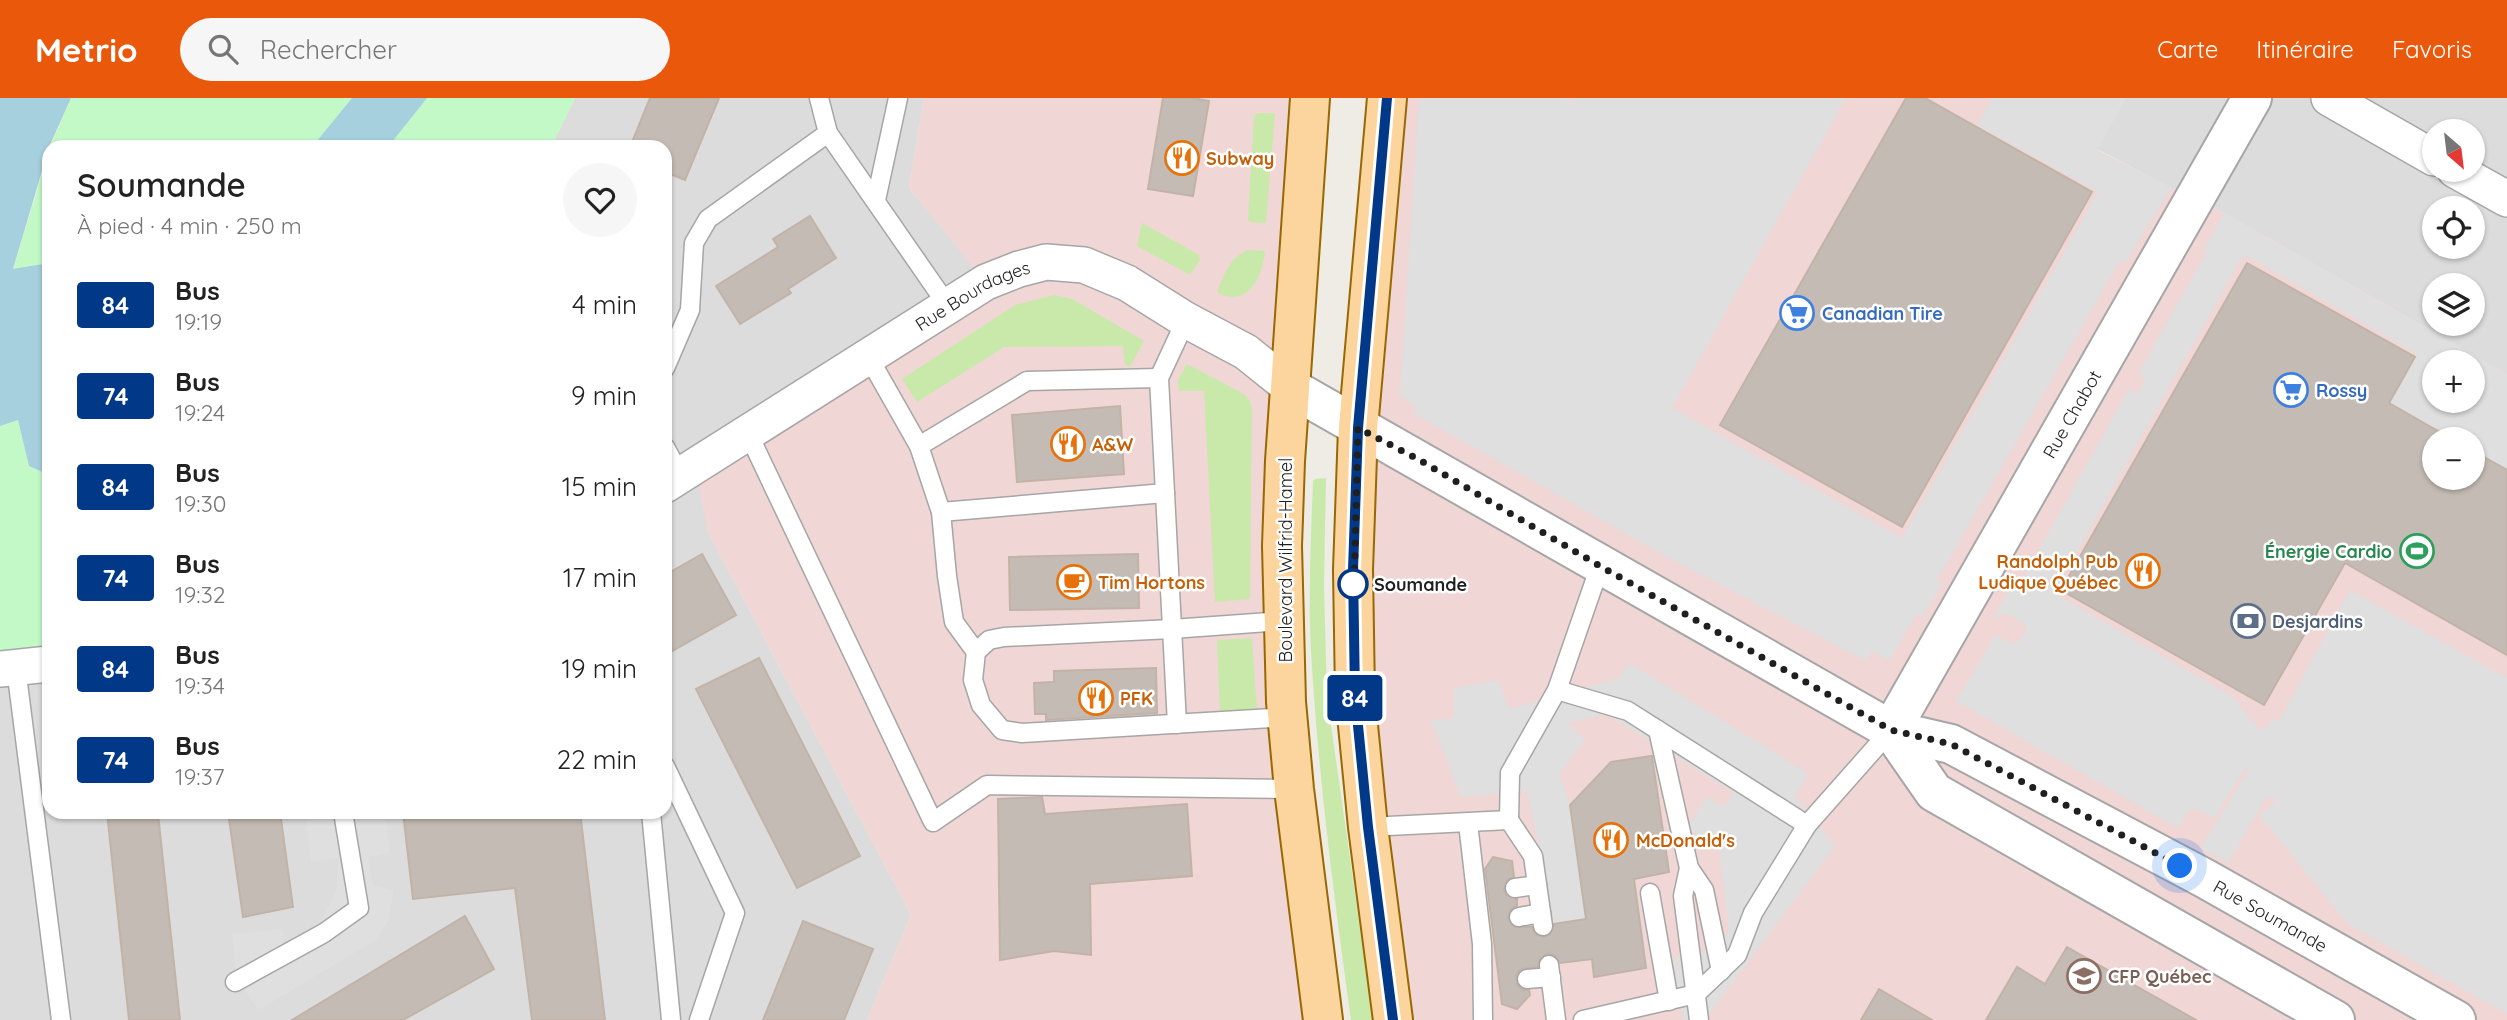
<!DOCTYPE html>
<html lang="fr">
<meta charset="utf-8">
<style>
:root{--surface:#fff;--page:#f6f6f6;--text:#222;--muted:#767676;--accent:#ea580c}
body{margin:0;font-family:Quicksand,sans-serif;background:var(--page);color:var(--text);height:100vh;display:flex;flex-direction:column;font-size:26px;white-space:nowrap}
*{box-sizing:border-box;margin:0}
p{font-size:23px;color:var(--muted)}
.icon{flex:none;width:38px;height:38px;fill:none;stroke:currentColor;stroke-width:2;stroke-linecap:round;stroke-linejoin:round}
.map{position:relative;flex:1;overflow:hidden}
.drawer{position:absolute;left:42px;top:42px;width:630px;height:679px;display:flex;flex-direction:column;background:var(--surface);border-radius:21px;box-shadow:0 2px 5px #0004}
.drawer>*{flex:none}
.badge{padding:0 14px;border-radius:5px;font-size:24px;line-height:46px}
.needle{width:46px;rotate:152deg}
.buttons{position:absolute;left:2422px;top:21px;display:grid;gap:14px}
.buttons a{display:grid;place-items:center;width:63px;height:63px;border-radius:50%;background:var(--surface);box-shadow:0 2px 5px #0004;font-size:35px}
.you{position:absolute;width:35px;height:35px;margin:-18px;border:5px solid #fff;border-radius:50%;background:#1a73e8;box-shadow:0 0 0 10px #1a73e833}
.map>.badge{position:absolute;translate:-50% -50%;box-shadow:0 0 0 4px #fff}
.round{display:grid;place-items:center;flex:none;width:74px;height:74px;border-radius:37px;background:var(--page)}
.head{display:flex;align-items:center;justify-content:space-between;height:119px;padding:0 35px}
h1{font-size:33px;font-weight:600;line-height:52px}
ul{padding:0;list-style:none}
li{display:flex;align-items:center;gap:21px;height:91px;padding:0 35px}
li div{flex:1}
li b{display:block;font-size:26px}
li em{font-style:normal}
li .badge{min-width:77px;font-weight:700;text-align:center}
header{display:flex;align-items:center;gap:42px;box-sizing:border-box;height:98px;padding:0 35px;background:var(--accent);color:#fff}
header strong{font-size:33px}
nav{display:flex;gap:38px;margin-inline-start:auto;font-size:24px}
.search{width:490px;height:63px;background:var(--page);display:flex;align-items:center;gap:18px;box-sizing:border-box;padding:0 24px;border-radius:38px;color:var(--muted);font-size:26px}
.map>svg:first-child{display:block}
.residential{fill:#dddcdc;fill-rule:evenodd}
.commercial{fill:#f0d6d4;fill-rule:evenodd}
.grass{fill:#c9e9ab}
.park{fill:#c2f9c7}
.parking{fill:#dfdfdf;fill-rule:evenodd}
.water{fill:#a6d0dd}
.building{fill:#c4bcb4;stroke:#c1b3a7;stroke-width:2}
.lines{fill:none;stroke-linecap:round;stroke-linejoin:round}
.service-casing{stroke:#a6a6a6;stroke-width:21}
.minor-casing{stroke:#a6a6a6;stroke-width:38}
.tertiary-casing{stroke:#a6a6a6;stroke-width:42}
.primary-casing{stroke:#986801;stroke-width:42}
.service{stroke:#fff;stroke-width:18}
.minor{stroke:#fff;stroke-width:35}
.tertiary{stroke:#fff;stroke-width:38}
.primary{stroke:#fbd49e;stroke-width:38}
.line-casing{stroke:#fff;stroke-width:16}
.line{stroke:#013888;stroke-width:10}
.walk{stroke:#1f1f1f;stroke-width:7;stroke-dasharray:0 12.6}
.stop-dot{fill:#fff;stroke:#013888;stroke-width:3.5}
.labels{text-anchor:middle;dominant-baseline:central;stroke-width:5;stroke-linejoin:round;paint-order:stroke}
.food-label{font-size:18px;font-weight:bold;fill:#c56008;stroke:#fff;text-anchor:start}
.street-label{font-size:18px;fill:#1f1f1f;stroke:#fff}
.shop-label{font-size:18px;font-weight:bold;fill:#366cbe;stroke:#fff;text-anchor:start}
.leisure-label{font-size:18px;font-weight:bold;fill:#27864d;stroke:#fff;text-anchor:end}
.stop-label{font-size:18px;font-weight:bold;fill:#1f1f1f;stroke:#fff;text-anchor:start}
.service-label{font-size:18px;font-weight:bold;fill:#4e5e75;stroke:#fff;text-anchor:start}
.education-label{font-size:18px;font-weight:bold;fill:#785e54;stroke:#fff;text-anchor:start}
</style>
<header>
<strong>Metrio</strong>
<div class="search"><svg class="icon" aria-label="search" viewBox="0 0 24 24"><circle cx="10" cy="10" r="6"/><path d="M15 15l6 6"/></svg>Rechercher</div>
<nav><a>Carte</a><a>Itinéraire</a><a>Favoris</a></nav>
</header>
<div class="map">
<svg width="2507" height="922" viewBox="0 0 2507 922">
<rect width="100%" height="100%" fill="#efece5"/>
<g class="residential">
<path d="M 575,0 L 924,0 L 909,90 L 986,184 L 707,432 L 911,817 L 867,922 L 0,922 L 0,571 L 49,566 L 49,714 L 665,714 L 665,49 L 551,49 Z"/>
<path d="M 2000,0 L 2507,0 L 2507,279 L 2432,233 L 2224,115 L 2171,90 ZM 2434,33 L 2473,33 L 2473,72 L 2434,72 ZM 2434,110 L 2473,110 L 2473,149 L 2434,149 ZM 2434,187 L 2473,187 L 2473,226 L 2434,226 Z"/>
</g>
<g class="commercial">
<path d="M 924,0 L 1310,0 L 1285,363 L 1323,922 L 867,922 L 911,817 L 707,432 L 696,368 L 986,185 L 909,90 Z"/>
<path d="M 1387,0 L 2126,0 L 2097,52 L 2171,90 L 2224,115 L 2507,276 L 2507,922 L 1393,922 L 1362,668 ZM 2434,264 L 2473,264 L 2473,303 L 2434,303 ZM 2434,341 L 2473,341 L 2473,380 L 2434,380 Z"/>
</g>
<g class="grass">
<path d="M 1258,15 L 1275,15 L 1266,125 L 1250,124 L 1248,122 L 1254,18 Z"/>
<path d="M 1142,125 L 1199,157 L 1200,162 L 1190,177 L 1137,148 Z"/>
<path d="M 1248,152 L 1265,153 C 1263,178 1247,212 1217,194 C 1225,175 1229,160 1248,152 Z"/>
<path d="M 1054,197 L 1072,201 L 1144,243 L 1131,267 L 1129,269 L 1125,266 L 1123,248 L 1004,249 L 917,304 L 902,281 L 1015,207 Z"/>
<path d="M 1187,266 L 1244,296 L 1250,303 L 1252,311 L 1250,501 L 1215,504 L 1204,293 L 1179,293 L 1178,282 Z"/>
<path d="M 1326,380 L 1324,487 L 1327,599 L 1373,922 L 1351,922 C 1334,799 1318,676 1311,553 C 1308,497 1311,440 1313,383 L 1315,381 Z"/>
<path d="M 1252,540 L 1257,612 L 1220,614 L 1217,542 Z"/>
</g>
<g class="park">
<path d="M 71,0 L 352,0 L 312,49 L 50,49 Z"/>
<path d="M 427,0 L 575,0 L 551,49 L 388,49 Z"/>
<path d="M 49,53 L 49,165 L 13,172 Z"/>
<path d="M 18,322 L 29,368 L 49,377 L 49,566 L 0,571 L 0,328 Z"/>
</g>
<g class="parking">
<path d="M 1419,0 L 1567,0 L 1573,3 L 1575,0 L 1846,0 L 1672,310 L 1902,440 L 2098,94 L 1977,27 L 1992,0 L 2126,0 L 2097,52 L 2171,90 L 2126,164 L 2121,161 L 1937,482 L 1942,486 L 1923,519 L 1917,516 L 1889,563 L 1872,553 L 1866,563 L 1669,460 L 1413,315 L 1416,309 L 1400,297 Z"/>
<path d="M 2224,115 L 2507,276 L 2507,372 L 2473,353 L 2473,341 L 2452,341 L 2389,305 L 2417,256 L 2249,159 L 2242,159 L 2054,495 L 2235,600 L 2248,619 L 2261,632 L 2267,629 L 2272,620 L 2279,623 L 2350,492 L 2507,580 L 2507,916 L 2348,826 L 2259,717 L 2275,705 L 2273,699 L 2266,699 L 2228,765 L 2201,750 L 2248,673 L 2245,670 L 2214,721 L 2196,711 L 2189,712 L 2178,730 L 1956,603 L 1995,537 L 2011,546 L 2017,545 L 2026,533 L 2024,526 L 2012,518 L 2002,516 L 1992,522 L 2017,478 L 2023,480 L 2129,291 L 2137,296 L 2146,281 L 2138,276 L 2207,154 L 2203,152 ZM 2434,264 L 2473,264 L 2473,303 L 2434,303 Z"/>
<path d="M 1629,565 L 1808,675 L 1795,698 L 1835,748 L 1705,922 L 1683,922 L 1673,860 L 1715,850 L 1729,831 L 1719,753 L 1687,730 L 1706,699 L 1725,709 L 1733,694 L 1606,616 L 1567,625 L 1585,642 L 1559,676 L 1570,707 L 1586,821 L 1555,826 L 1527,693 L 1461,699 L 1431,622 L 1454,620 L 1454,590 L 1498,582 L 1509,611 L 1617,581 Z"/>
<path d="M 305,714 L 385,714 L 390,754 L 368,759 L 373,788 L 394,792 L 388,823 L 376,842 L 258,912 L 236,879 L 232,836 L 282,831 L 284,848 L 303,838 L 322,822 L 336,793 L 339,760 L 311,764 Z"/>
</g>
<g class="water">
<path d="M 0,0 L 71,0 L 49,49 L 13,171 L 49,165 L 49,377 L 29,368 L 18,322 L 0,328 Z"/>
<path d="M 352,0 L 427,0 L 388,49 L 312,49 Z"/>
</g>
<g class="building">
<path d="M 650,0 L 719,0 L 685,82 L 665,74 L 665,49 L 630,49 Z"/>
<path d="M 1163,0 L 1193,0 L 1209,3 L 1193,98 L 1148,91 Z"/>
<path d="M 1906,0 L 1925,0 L 2092,94 L 1902,429 L 1720,327 Z"/>
<path d="M 810,118 L 836,160 L 788,191 L 791,195 L 740,226 L 716,188 L 778,149 L 773,141 Z"/>
<path d="M 2247,165 L 2415,259 L 2389,305 L 2452,341 L 2434,341 L 2434,380 L 2473,380 L 2473,353 L 2507,372 L 2507,557 L 2345,465 L 2264,607 L 2061,492 Z"/>
<path d="M 1120,308 L 1124,376 L 1017,384 L 1012,317 Z"/>
<path d="M 702,456 L 736,517 L 665,557 L 665,477 Z"/>
<path d="M 1138,456 L 1139,510 L 1010,512 L 1009,459 Z"/>
<path d="M 759,560 L 860,758 L 797,790 L 696,591 Z"/>
<path d="M 1156,570 L 1157,615 L 1046,622 L 1046,616 L 1035,616 L 1034,585 L 1054,584 L 1054,573 Z"/>
<path d="M 1652,658 L 1669,774 L 1634,781 L 1646,870 L 1594,879 L 1592,861 L 1560,865 L 1554,857 L 1547,856 L 1539,862 L 1538,869 L 1521,871 L 1516,877 L 1517,887 L 1523,892 L 1529,892 L 1530,897 L 1517,911 L 1502,906 L 1485,771 L 1493,759 L 1512,763 L 1514,779 L 1508,781 L 1504,791 L 1506,797 L 1517,801 L 1517,808 L 1511,811 L 1508,820 L 1515,829 L 1532,829 L 1535,836 L 1544,839 L 1550,836 L 1554,826 L 1586,821 L 1570,707 L 1611,664 Z"/>
<path d="M 1042,699 L 1045,716 L 1187,706 L 1192,778 L 1090,786 L 1091,857 L 1054,853 L 1000,862 L 998,701 Z"/>
<path d="M 107,714 L 158,716 L 180,922 L 129,922 Z"/>
<path d="M 228,714 L 280,714 L 293,809 L 243,819 Z"/>
<path d="M 403,714 L 580,714 L 605,922 L 532,922 L 515,790 L 413,801 Z"/>
<path d="M 465,818 L 494,871 L 403,922 L 292,922 Z"/>
<path d="M 803,823 L 873,851 L 844,922 L 763,922 Z"/>
<path d="M 2067,849 L 2196,922 L 1986,922 L 2017,869 L 2045,886 Z"/>
<path d="M 1879,891 L 1932,922 L 1861,922 Z"/>
</g>
<g class="lines">
<g class="service-casing">
<g id="service">
<path d="M 828,35 L 948,208"/>
<path d="M 876,102 L 898,0"/>
<path d="M 869,260 L 919,348"/>
<path d="M 665,270 L 690,212 L 694,145 L 708,121 L 828,35 L 819,0"/>
<path d="M 748,335 L 933,724 L 987,687 L 1294,691"/>
<path d="M 665,349 L 680,377"/>
<path d="M 941,414 L 1165,395"/>
<path d="M 1283,523 L 1172,531 L 1004,539 L 989,542 L 976,554 L 973,582 L 981,607 L 1002,632 L 1022,635 L 1288,619"/>
<path d="M 976,554 L 954,524 L 947,478 L 941,414 L 919,348 L 1027,283 L 1159,280"/>
<path d="M 16,570 L 61,922"/>
<path d="M 1557,592 L 1628,613 L 1807,727 L 1753,815 L 1737,857 L 1696,896 L 1583,922"/>
<path d="M 1177,626 L 1159,280 L 1186,222"/>
<path d="M 1658,632 L 1689,770 L 1683,798 L 1699,922"/>
<path d="M 665,668 L 735,815 L 699,922"/>
<path d="M 651,714 L 671,922"/>
<path d="M 1509,722 L 1533,758 L 1543,828"/>
<path d="M 1468,725 L 1482,846 L 1483,922"/>
<path d="M 1807,727 L 1891,632"/>
<path d="M 1368,729 L 1509,722 L 1510,675 L 1557,592 L 1600,468"/>
<path d="M 1689,770 L 1704,792 L 1721,873"/>
<path d="M 1515,790 L 1537,787"/>
<path d="M 1650,795 L 1669,903"/>
<path d="M 1519,819 L 1541,815"/>
<path d="M 1549,867 L 1556,922"/>
<path d="M 1527,881 L 1551,879"/>
<path d="M 235,884 L 324,835 L 359,810 L 343,714"/>
</g>
</g>
<g class="minor-casing">
<g id="minor">
<path d="M 2329,0 L 2434,60"/>
<path d="M 2455,72 L 2507,101"/>
<path id="s1" d="M 665,387 L 986,184 L 1019,171 L 1046,164 L 1084,167 L 1127,185 L 1186,222 L 1246,254 L 1291,290"/>
<path d="M 0,571 L 49,566"/>
</g>
</g>
<g class="tertiary-casing">
<g id="tertiary">
<path id="s2" d="M 1291,290 L 1891,632 L 1951,646 L 2204,780 L 2456,922"/>
<path id="s3" d="M 1891,632 L 2252,0"/>
<path d="M 1891,632 L 1934,694 L 2335,922"/>
</g>
</g>
<g class="primary-casing">
<g id="primary">
<path d="M 1310,0 L 1285,363 L 1282,448 L 1286,604 L 1294,691 L 1323,922"/>
<path d="M 1387,0 L 1358,330 L 1353,472 L 1355,597 L 1368,729 L 1393,922"/>
</g>
</g>
<use href="#service" class="service"/>
<use href="#minor" class="minor"/>
<use href="#tertiary" class="tertiary"/>
<use href="#primary" class="primary"/>
</g>
<g class="lines">
<g class="line-casing">
<path id="line" d="M 1387,0 L 1358,330 L 1353,472 L 1355,597 L 1368,729 L 1393,922"/>
</g>
<use href="#line" class="line"/>
<path class="walk" d="M 1353,486 L 1354,497 L 1358,330 L 1416,360 L 1600,468 L 1891,632 L 1951,646 L 2180,768"/>
</g>
<defs>
<g id="restaurant-ring" transform="scale(1.75)"><circle r="9.5" fill="#fff" stroke="#e8710a" stroke-width="1.5"/><path d="M-5-6h1v4h1v-4h1v4h1v-4h1v5L-1.5 .5V6h-2V.5L-5-1ZM5-6V6H3V1.5H1.5Q1.5-4 5-6Z" fill="#e8710a"/></g>
<g id="supermarket-ring" transform="scale(1.75)"><circle r="9.5" fill="#fff" stroke="#3f7fe0" stroke-width="1.5"/><path d="M-6-5.5h2.5l.6 2H6L4.5 2H-2.5L-4.4-4H-6ZM-1.5 3.2a1.3 1.3 0 1 0 .1 0ZM3 3.2a1.3 1.3 0 1 0 .1 0Z" fill="#3f7fe0"/></g>
<g id="stadium-ring" transform="scale(1.75)"><circle r="9.5" fill="#fff" stroke="#2e9e5b" stroke-width="1.5"/><path d="M0-5a6.5 5 0 1 0 0 10a6.5 5 0 1 0 0-10ZM-3.5-1.8h7v3.6h-7Z" fill="#2e9e5b"/></g>
<g id="cafe-ring" transform="scale(1.75)"><circle r="9.5" fill="#fff" stroke="#e8710a" stroke-width="1.5"/><path d="M-5.5-4.5H6V0H3Q3 3.5 0 3.5H-2.5Q-5.5 3.5-5.5 0ZM3-3.2v2h1.7v-2ZM-6 4.5H4V6H-6Z" fill="#e8710a"/></g>
<g id="bank-ring" transform="scale(1.75)"><circle r="9.5" fill="#fff" stroke="#5c6f8a" stroke-width="1.5"/><path d="M-6-4H6V4H-6ZM0-2.3a2.3 2.3 0 1 0 0 4.6a2.3 2.3 0 1 0 0-4.6Z" fill="#5c6f8a"/></g>
<g id="school-ring" transform="scale(1.75)"><circle r="9.5" fill="#fff" stroke="#8d6e63" stroke-width="1.5"/><path d="M0-5L7-2L0 1L-7-2ZM-4 1L0 2.5L4 1V4Q0 6-4 4Z" fill="#8d6e63"/></g>
</defs>
<g fill-rule="evenodd">
<use href="#restaurant-ring" x="1182" y="60"/>
<use href="#supermarket-ring" x="1797" y="215"/>
<use href="#supermarket-ring" x="2291" y="292"/>
<use href="#restaurant-ring" x="1068" y="346"/>
<use href="#stadium-ring" x="2417" y="453"/>
<use href="#restaurant-ring" x="2143" y="473"/>
<use href="#cafe-ring" x="1074" y="484"/>
<use href="#bank-ring" x="2248" y="523"/>
<use href="#restaurant-ring" x="1096" y="600"/>
<use href="#restaurant-ring" x="1611" y="742"/>
<use href="#school-ring" x="2084" y="878"/>
</g>
<circle class="stop-dot" cx="1353" cy="486" r="14"/>
<g class="labels">
<g class="food-label">
<text x="1206" y="60">Subway</text>
<text x="1092" y="346">A&amp;W</text>
<text x="2118" y="463" text-anchor="end">Randolph Pub<tspan x="2118" dy="21">Ludique Québec</tspan></text>
<text x="1098" y="484">Tim Hortons</text>
<text x="1120" y="600">PFK</text>
<text x="1636" y="742">McDonald's</text>
</g>
<g class="street-label">
<text stroke="none"><textPath href="#s1" startOffset="362">Rue Bourdages</textPath></text>
<text stroke="none"><textPath href="#s3" startOffset="364">Rue Chabot</textPath></text>
<text transform="translate(1285 462) rotate(-90)">Boulevard Wilfrid-Hamel</text>
<text stroke="none"><textPath href="#s2" startOffset="1115">Rue Soumande</textPath></text>
</g>
<g class="shop-label">
<text x="1822" y="215">Canadian Tire</text>
<text x="2316" y="292">Rossy</text>
</g>
<g class="leisure-label">
<text x="2392" y="453">Énergie Cardio</text>
</g>
<g class="stop-label">
<text x="1374" y="486">Soumande</text>
</g>
<g class="service-label">
<text x="2272" y="523">Desjardins</text>
</g>
<g class="education-label">
<text x="2108" y="878">CFP Québec</text>
</g>
</g>
</svg>
<div class="buttons">
<a><svg class="needle" viewBox="-14 -14 28 28"><path d="M0-13l5 13h-10z" fill="#e53935"/><path d="M0 13l5-13h-10z" fill="#767676"/></svg></a>
<a><svg class="icon" aria-label="locate" viewBox="0 0 24 24"><circle cx="12" cy="12" r="6"/><path d="M12 2v4M12 18v4M2 12h4M18 12h4"/></svg></a>
<a><svg class="icon" aria-label="layers" viewBox="0 0 24 24"><path d="M12 4l9 5-9 5-9-5zM3 14l9 5 9-5"/></svg></a>
<a>+</a>
<a>−</a>
</div>
<div class="you" style="left:2180px;top:768px"></div>
<b class="badge" style="left:1355px;top:600px;background:#013888;color:#fff">84</b>
<section class="drawer">
<div class="head"><div><h1>Soumande</h1><p>À pied · 4 min · 250 m</p></div><a class="round"><svg class="icon" aria-label="heart" viewBox="0 0 24 24"><path d="M12 20l-8-8c-3-5 5-10 8-4 3-6 11-1 8 4z"/></svg></a></div>
<ul>
<li><span class="badge" style="background:#013888;color:#fff">84</span><div><b>Bus</b><p>19:19</p></div><em>4 min</em></li>
<li><span class="badge" style="background:#013888;color:#fff">74</span><div><b>Bus</b><p>19:24</p></div><em>9 min</em></li>
<li><span class="badge" style="background:#013888;color:#fff">84</span><div><b>Bus</b><p>19:30</p></div><em>15 min</em></li>
<li><span class="badge" style="background:#013888;color:#fff">74</span><div><b>Bus</b><p>19:32</p></div><em>17 min</em></li>
<li><span class="badge" style="background:#013888;color:#fff">84</span><div><b>Bus</b><p>19:34</p></div><em>19 min</em></li>
<li><span class="badge" style="background:#013888;color:#fff">74</span><div><b>Bus</b><p>19:37</p></div><em>22 min</em></li>
</ul>
</section>
</div>
